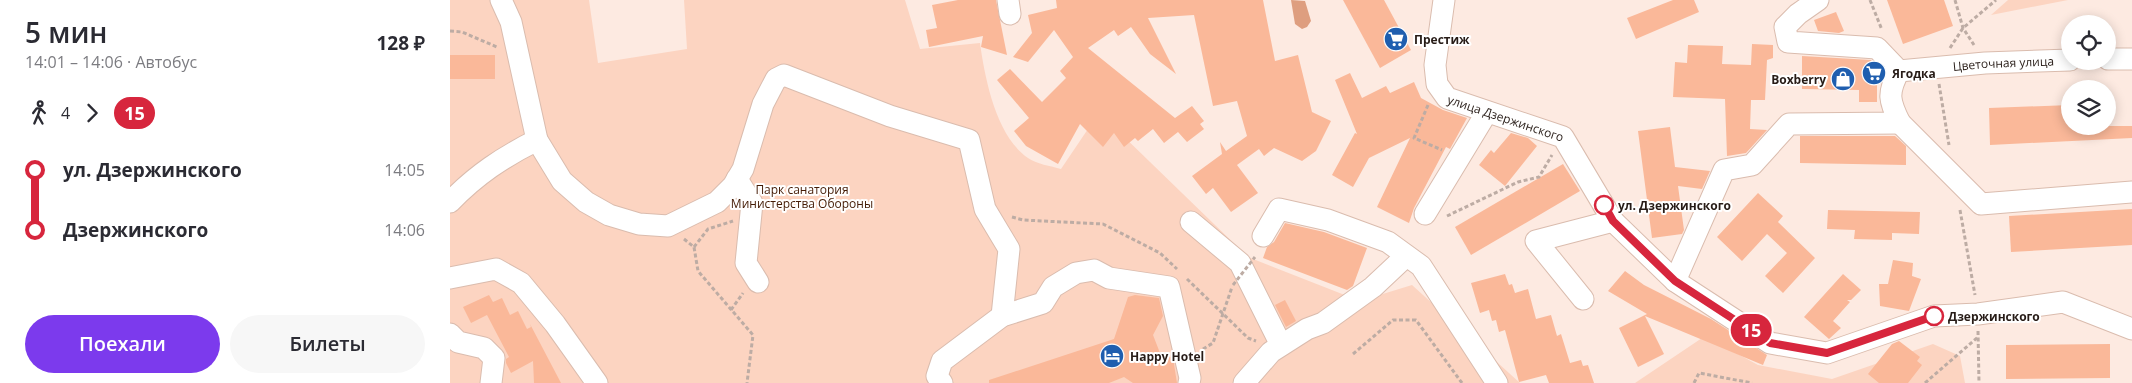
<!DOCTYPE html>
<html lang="ru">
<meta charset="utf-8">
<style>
:root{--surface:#fff;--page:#f7f7f7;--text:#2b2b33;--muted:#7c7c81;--accent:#7c3aed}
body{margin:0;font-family:"Open Sans",sans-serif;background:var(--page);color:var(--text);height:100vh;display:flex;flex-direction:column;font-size:19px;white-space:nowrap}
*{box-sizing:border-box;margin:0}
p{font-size:16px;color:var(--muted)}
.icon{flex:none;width:28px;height:28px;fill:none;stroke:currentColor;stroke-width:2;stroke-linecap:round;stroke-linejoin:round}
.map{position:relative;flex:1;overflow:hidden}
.drawer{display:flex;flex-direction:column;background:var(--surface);width:450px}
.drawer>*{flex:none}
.badge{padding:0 10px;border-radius:16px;font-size:18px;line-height:32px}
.fabs{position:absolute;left:1611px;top:15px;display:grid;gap:10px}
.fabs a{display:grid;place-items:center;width:55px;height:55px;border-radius:50%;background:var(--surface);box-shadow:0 2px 12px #0003;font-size:25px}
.map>.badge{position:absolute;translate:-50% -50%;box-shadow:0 0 0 2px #fff}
.legs{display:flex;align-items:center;gap:8px;height:55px;padding:0 25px;font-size:16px}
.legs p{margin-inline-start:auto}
.overview{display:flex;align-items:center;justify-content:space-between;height:85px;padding:0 25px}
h1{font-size:28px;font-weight:600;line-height:38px}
.cta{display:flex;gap:10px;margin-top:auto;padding:10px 25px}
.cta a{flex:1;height:58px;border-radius:30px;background:var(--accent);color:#fff;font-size:20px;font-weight:600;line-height:58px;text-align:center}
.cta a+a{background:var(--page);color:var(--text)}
ul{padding:0 25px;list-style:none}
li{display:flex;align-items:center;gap:18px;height:60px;font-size:19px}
li i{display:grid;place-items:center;width:8px;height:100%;margin:0 6px;background:currentColor}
li i::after{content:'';width:12px;height:12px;margin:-6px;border:4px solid;border-radius:50%;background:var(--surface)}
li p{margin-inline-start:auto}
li:first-child i{background:linear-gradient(#0000 50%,currentColor 0)}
li:last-child i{background:linear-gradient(currentColor 50%,#0000 0)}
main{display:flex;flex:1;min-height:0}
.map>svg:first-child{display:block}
.green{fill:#fcd4c1}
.water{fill:#de9e7f}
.building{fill:#fab899}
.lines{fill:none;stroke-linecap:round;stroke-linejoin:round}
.minor-casing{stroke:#dabcae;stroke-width:23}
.path{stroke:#bdaca4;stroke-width:3;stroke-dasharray:4 2.5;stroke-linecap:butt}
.minor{stroke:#fff;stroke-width:21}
.path-bridge{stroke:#bdaca4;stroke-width:3;stroke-dasharray:4 2.5;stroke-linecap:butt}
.line-1-casing{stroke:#fff;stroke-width:11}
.line-1{stroke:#d7263d;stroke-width:8}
.stop-1-dot{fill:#fff;stroke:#d7263d;stroke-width:2.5}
.labels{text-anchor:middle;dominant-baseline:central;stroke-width:4;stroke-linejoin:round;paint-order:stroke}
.poi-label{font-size:12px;font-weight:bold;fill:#271c17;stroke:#fff;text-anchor:start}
.street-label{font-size:12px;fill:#271c17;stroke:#fff}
.park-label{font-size:12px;fill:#441b05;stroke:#fff}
.stop-label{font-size:12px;font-weight:bold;fill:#271c17;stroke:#fff;text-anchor:start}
</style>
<main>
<section class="drawer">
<div class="overview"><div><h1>5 мин</h1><p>14:01 – 14:06 · Автобус</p></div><b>128 ₽</b></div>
<div class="legs"><svg class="icon" aria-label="walk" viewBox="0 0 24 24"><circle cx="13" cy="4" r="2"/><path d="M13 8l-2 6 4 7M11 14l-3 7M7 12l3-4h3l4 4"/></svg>4<svg class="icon" aria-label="forward" viewBox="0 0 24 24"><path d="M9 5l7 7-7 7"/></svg><b class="badge" style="background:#d7263d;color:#fff">15</b></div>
<ul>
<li><i style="color:#d7263d"></i><b>ул. Дзержинского</b><p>14:05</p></li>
<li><i style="color:#d7263d"></i><b>Дзержинского</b><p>14:06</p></li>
</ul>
<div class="cta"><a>Поехали</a><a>Билеты</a></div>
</section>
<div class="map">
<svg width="1682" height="383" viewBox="0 0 1682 383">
<rect width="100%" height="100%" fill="#fdeae1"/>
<g class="green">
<path d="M 0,0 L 139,0 L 148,63 L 237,49 L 234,0 L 455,0 L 470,49 L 530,43 C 535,79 546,136 578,158 C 586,164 601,166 611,169 L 640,126 L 667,130 L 798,257 L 910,301 L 962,285 L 1070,383 L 0,383 Z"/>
<path d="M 1558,0 L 1618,0 L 1541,15 Z"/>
<path d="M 1255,336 L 1308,365 L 1382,379 L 1483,344 L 1510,356 L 1515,383 L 1185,383 Z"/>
</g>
<path class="water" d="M 841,0 L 855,1 L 861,21 L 857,27 L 852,29 L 845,24 Z"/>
<g class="building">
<path d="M 508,0 L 546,0 L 557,55 L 531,47 L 533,36 L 479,47 L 476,30 L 487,28 L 482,5 Z"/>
<path d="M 606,0 L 813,0 L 825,61 L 848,55 L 862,112 L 881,121 L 866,151 L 852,161 L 824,148 L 814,156 L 809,149 L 787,165 L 808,193 L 781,212 L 763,188 L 756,194 L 742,176 L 772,154 L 770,142 L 776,151 L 797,136 L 787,101 L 763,106 L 744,15 L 698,18 L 726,74 L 700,54 L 681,27 L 668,36 L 664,30 L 638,48 L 725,118 L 742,106 L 754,121 L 750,124 L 754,129 L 737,142 L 728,132 L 714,143 L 703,129 L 688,141 L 685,138 L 674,147 L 664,133 L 653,147 L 630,124 L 608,164 L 576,146 L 564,131 L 579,118 L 547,80 L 560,69 L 592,102 L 616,78 L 610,71 L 623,57 L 604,30 L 578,62 L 563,57 L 582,33 L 578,15 L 607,8 Z"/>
<path d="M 893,0 L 934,0 L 961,50 L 930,68 Z"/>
<path d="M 1223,0 L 1244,0 L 1249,12 L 1186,39 L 1177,18 Z"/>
<path d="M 1437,0 L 1494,0 L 1503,26 L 1453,44 Z"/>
<path d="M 1386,12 L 1394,31 L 1389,33 L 1368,31 L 1364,20 Z"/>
<path d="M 1302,44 L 1323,45 L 1323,58 L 1317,60 L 1315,100 L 1301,100 L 1300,129 L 1317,130 L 1296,153 L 1277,156 L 1275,99 L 1223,97 L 1225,62 L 1237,63 L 1238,45 L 1273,46 L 1272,64 L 1301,65 Z"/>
<rect x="0" y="55" width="45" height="24"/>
<path d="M 1352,56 L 1421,60 L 1427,67 L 1427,102 L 1409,102 L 1409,90 L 1352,89 Z"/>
<path d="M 900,73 L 912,98 L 936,86 L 940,93 L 964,82 L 971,98 L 993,110 L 1017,118 L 1000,149 L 996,147 L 964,208 L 959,223 L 927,207 L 960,138 L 919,158 L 903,187 L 882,175 L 905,133 L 907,134 L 885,80 Z"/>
<path d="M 1620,105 L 1620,126 L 1682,126 L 1682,138 L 1540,145 L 1539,108 Z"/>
<path d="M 1220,127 L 1225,167 L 1260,171 L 1252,189 L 1228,186 L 1234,230 L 1232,234 L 1202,238 L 1188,131 Z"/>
<path d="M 1061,133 L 1078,138 L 1087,146 L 1055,186 L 1029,165 L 1041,150 L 1044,153 Z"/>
<path d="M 1350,136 L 1445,136 L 1456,146 L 1456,165 L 1350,163 Z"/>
<path d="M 1113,164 L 1130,191 L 1021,255 L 1005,227 Z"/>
<path d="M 1308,193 L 1333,216 L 1328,222 L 1365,258 L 1333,293 L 1315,276 L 1337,253 L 1317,234 L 1292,261 L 1267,237 Z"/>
<path d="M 1682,209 L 1682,245 L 1561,252 L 1559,216 Z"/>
<path d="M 1378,210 L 1470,212 L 1469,234 L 1442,233 L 1442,240 L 1404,239 L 1405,230 L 1377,229 Z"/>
<path d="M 835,223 L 874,232 L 917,248 L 903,286 L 897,290 L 813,258 L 817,247 L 824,242 Z"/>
<path d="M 1443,260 L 1463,263 L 1462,276 L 1471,279 L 1459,311 L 1430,306 L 1429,284 L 1438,284 Z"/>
<path d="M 1175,271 L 1194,285 L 1261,319 L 1317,355 L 1313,365 L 1195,316 L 1214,354 L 1188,367 L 1169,328 L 1197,314 L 1158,291 Z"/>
<path d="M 1055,274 L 1059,285 L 1062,284 L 1065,293 L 1078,289 L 1086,319 L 1101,315 L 1107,336 L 1111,334 L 1120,363 L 1131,360 L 1133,366 L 1138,365 L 1144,383 L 1099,383 L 1096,375 L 1069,382 L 1055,330 L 1049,332 L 1046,320 L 1042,321 L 1039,310 L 1030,313 L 1021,283 Z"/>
<path d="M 1393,274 L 1411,290 L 1401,300 L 1397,300 L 1400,302 L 1383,321 L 1391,328 L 1379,339 L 1354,317 Z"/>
<path d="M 39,295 L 43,302 L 52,298 L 60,315 L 68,311 L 77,329 L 81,327 L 80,324 L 111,383 L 84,383 L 83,361 L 61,373 L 56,363 L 56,359 L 59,357 L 37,315 L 21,323 L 13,307 Z"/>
<path d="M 685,295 L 709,298 L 713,316 L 703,335 L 710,353 L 723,358 L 727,383 L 683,383 L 674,377 L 659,383 L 539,383 L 539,380 L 664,339 L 678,297 Z"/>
<path d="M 835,300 L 846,321 L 836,327 L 825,305 Z"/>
<path d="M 1449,341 L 1470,357 L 1467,361 L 1472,365 L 1458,383 L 1429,383 L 1418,374 L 1442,344 Z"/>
<path d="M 1660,344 L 1660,378 L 1556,379 L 1556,345 Z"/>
</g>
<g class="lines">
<g class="minor-casing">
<g id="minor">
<path d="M 51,0 L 61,22 L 87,140 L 112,181 L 136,202 L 159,215 L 189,224 L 218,226 L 267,202 L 283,186 L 293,169 L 313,104 L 326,79 L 334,75 L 440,116 L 519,140 L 535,209 L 559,249 L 552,316"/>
<path d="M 558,0 L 560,14"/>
<path id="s1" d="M 994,0 L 985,65 L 987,84 L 997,98 L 1113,137 L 1163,221 L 1225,281 L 1320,343 L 1377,353 L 1484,316 L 1528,314 L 1613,302 L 1682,329"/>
<path d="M 1368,0 L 1348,14 L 1335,27 L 1338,42 L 1427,48 L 1449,71"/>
<path d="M 1658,59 L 1682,59"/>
<path d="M 1450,123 L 1531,204 L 1682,192"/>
<path d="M 287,179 L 302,203 L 296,263 L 308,282"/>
<path d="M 0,202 C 26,175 53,157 87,140"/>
<path d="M 975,214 L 1037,112"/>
<path d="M 741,222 L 790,263 L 831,345"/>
<path d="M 813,236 L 829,209 L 878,220 L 938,242 L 971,266 L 1047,383"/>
<path d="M 0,278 L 46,269 L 71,283 L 105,324 L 147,383"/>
<path id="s2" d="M 1225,281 L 1274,170 L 1302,165 L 1339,124 L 1450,123 C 1439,101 1437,93 1449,71 L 1535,63 L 1620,60"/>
<path d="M 1133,299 L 1086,241 L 1163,221"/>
<path d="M 0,334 L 8,342 L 34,348 L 44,358 L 41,383"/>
<path d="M 492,383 L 487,376 L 492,361 L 552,316 L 593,303 L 603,287 L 626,273 L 644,270 L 659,278 L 719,287 L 740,378 L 739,383"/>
<path d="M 794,383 L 821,352 L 857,329 L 873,323 L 923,287 L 956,256"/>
</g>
</g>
<g class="path">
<path d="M 1420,0 L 1432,30"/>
<path d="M 1505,0 L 1513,28 L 1524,45"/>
<path d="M 0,31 L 12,32 L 47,47"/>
<path d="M 1500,48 L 1513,28 L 1546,0"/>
<path d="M 1489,84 L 1499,145"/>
<path d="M 978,105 L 964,138 L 992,150"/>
<path d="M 1510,210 L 1525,295"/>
<path d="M 997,216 L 1068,182 L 1089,177 L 1102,155"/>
<path d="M 562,217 L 573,220 L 653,224 L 710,253 L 727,269"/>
<path d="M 234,239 L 244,247 L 248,271 L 303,335 L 297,383"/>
<path d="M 244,247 L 258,229 L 283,221"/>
<path d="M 737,279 L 798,338 L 806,341"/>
<path d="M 281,310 L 293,293"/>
<path d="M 1528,331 L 1529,383"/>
<path d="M 753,349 L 763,343 L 782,287"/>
<path d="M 903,354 L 943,320 L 966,320 L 1012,383"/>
<path d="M 1244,383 L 1249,373 L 1302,383"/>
<path d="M 1475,383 L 1528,337"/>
</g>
<use href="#minor" class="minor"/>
<path class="path-bridge" d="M 783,285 L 805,257"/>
</g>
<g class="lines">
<g class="line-1-casing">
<path id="line-1" d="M 1154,205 L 1163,221 L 1225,281 L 1320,343 L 1377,353 L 1484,316"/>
</g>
<use href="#line-1" class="line-1"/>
</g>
<defs>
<g id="supermarket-disc" transform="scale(1.25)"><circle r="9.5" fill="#1f5eaf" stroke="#fff"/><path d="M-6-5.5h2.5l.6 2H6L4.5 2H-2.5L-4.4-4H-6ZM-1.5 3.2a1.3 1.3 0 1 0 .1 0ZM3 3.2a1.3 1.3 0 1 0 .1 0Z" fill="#fff"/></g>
<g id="shop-disc" transform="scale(1.25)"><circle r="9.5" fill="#1f5eaf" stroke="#fff"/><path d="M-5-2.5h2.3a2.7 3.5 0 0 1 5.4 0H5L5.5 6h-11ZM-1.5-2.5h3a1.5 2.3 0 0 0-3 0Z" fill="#fff"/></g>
<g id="hotel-disc" transform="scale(1.25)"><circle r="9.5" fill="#1f5eaf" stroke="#fff"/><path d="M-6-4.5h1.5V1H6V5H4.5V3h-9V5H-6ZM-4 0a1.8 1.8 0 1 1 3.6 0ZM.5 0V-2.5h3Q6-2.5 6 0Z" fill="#fff"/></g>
</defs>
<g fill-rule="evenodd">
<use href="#supermarket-disc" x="946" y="39"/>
<use href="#supermarket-disc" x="1424" y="73"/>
<use href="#shop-disc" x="1393" y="79"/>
<use href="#hotel-disc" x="662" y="356"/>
</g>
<g class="stop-1-dot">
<circle cx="1154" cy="205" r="9"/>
<circle cx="1484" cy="316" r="9"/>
</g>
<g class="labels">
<g class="poi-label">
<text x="964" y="39">Престиж</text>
<text x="1442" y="73">Ягодка</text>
<text x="1376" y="79" text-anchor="end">Boxberry</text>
<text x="680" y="356">Happy Hotel</text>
</g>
<g class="street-label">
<text stroke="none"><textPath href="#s2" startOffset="476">Цветочная улица</textPath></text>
<text stroke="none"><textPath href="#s1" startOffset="164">улица Дзержинского</textPath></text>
</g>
<g class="park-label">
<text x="352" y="189">Парк санатория<tspan x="352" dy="14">Министерства Обороны</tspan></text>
</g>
<g class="stop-label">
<text x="1168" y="205">ул. Дзержинского</text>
<text x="1498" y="316">Дзержинского</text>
</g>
</g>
</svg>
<div class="fabs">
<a><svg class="icon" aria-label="locate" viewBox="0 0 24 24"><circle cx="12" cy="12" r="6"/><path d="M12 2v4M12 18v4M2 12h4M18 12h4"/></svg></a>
<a><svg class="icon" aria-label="layers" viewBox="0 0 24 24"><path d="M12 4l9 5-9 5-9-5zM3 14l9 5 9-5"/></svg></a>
</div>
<b class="badge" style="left:1301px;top:330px;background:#d7263d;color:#fff">15</b>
</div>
</main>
